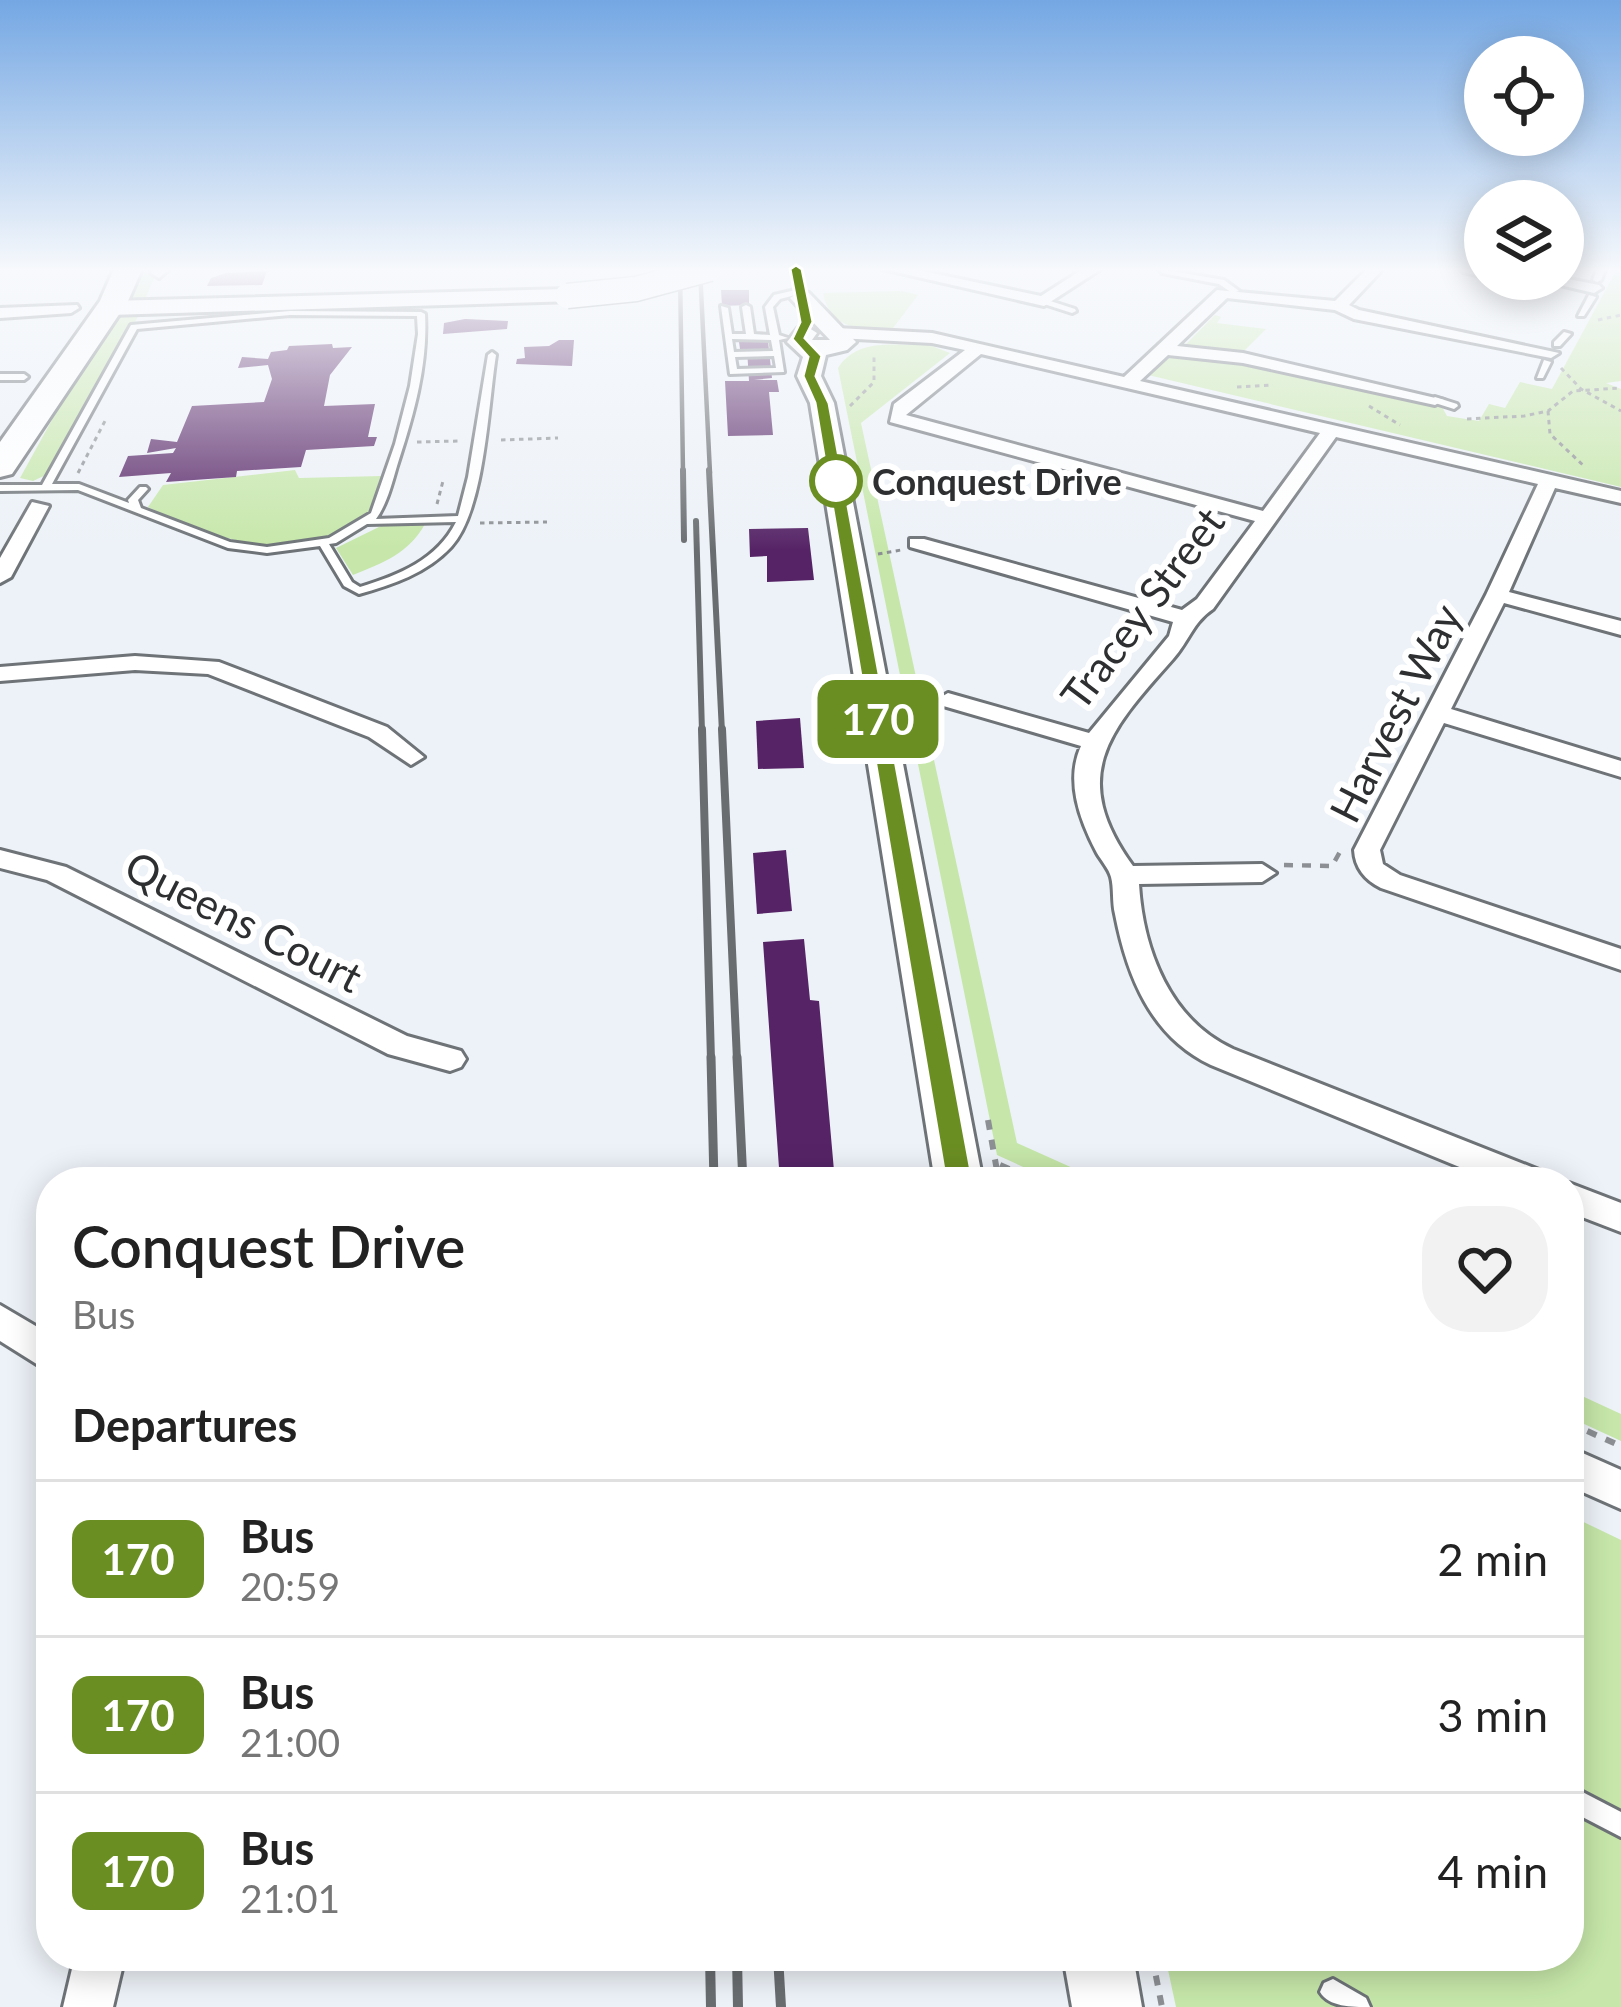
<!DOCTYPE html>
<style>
:root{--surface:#fff;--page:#f2f2f2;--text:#222;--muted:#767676;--line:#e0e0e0}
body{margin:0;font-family:Lato,sans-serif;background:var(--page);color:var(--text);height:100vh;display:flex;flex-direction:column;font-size:45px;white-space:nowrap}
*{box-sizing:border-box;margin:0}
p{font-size:39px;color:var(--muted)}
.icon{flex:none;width:66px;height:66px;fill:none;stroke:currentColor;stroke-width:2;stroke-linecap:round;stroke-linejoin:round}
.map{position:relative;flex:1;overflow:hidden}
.details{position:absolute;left:36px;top:1167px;width:1548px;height:804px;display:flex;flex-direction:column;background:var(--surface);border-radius:48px;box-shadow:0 6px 30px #0003}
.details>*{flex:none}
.badge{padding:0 24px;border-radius:18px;font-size:42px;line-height:78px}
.tools{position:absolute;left:1464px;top:36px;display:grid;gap:24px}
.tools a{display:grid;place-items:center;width:120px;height:120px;border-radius:50%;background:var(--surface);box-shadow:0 6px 30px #0003;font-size:60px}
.map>.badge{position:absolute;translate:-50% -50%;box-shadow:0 0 0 6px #fff}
h2{padding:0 36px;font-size:45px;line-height:108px}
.round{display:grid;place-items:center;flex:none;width:126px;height:126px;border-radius:48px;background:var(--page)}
.headline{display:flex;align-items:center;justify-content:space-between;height:204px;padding:0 36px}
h1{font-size:57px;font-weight:600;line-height:90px}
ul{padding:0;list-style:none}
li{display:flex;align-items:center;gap:36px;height:156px;padding:0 36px;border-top:3px solid var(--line)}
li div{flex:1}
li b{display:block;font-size:45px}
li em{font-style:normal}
li .badge{min-width:132px;font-weight:700;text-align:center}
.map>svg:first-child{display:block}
.green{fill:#c6e7a9}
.building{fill:#562466}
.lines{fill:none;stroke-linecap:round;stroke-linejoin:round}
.lane-casing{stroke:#6e7378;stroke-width:6}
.street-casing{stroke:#6e7378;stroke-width:6}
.secondary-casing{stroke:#6e7378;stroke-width:6}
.highway-casing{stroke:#6e7378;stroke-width:6}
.path-far2{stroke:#8c8f93;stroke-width:3;stroke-dasharray:4.5 4.5;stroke-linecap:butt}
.path-far1{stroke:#8c8f93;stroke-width:4.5;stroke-dasharray:9 9;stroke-linecap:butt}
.path{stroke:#8c8f93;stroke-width:6;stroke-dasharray:10 10;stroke-linecap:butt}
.lane{fill:#fff;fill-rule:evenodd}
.street{fill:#fff;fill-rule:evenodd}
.secondary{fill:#fff;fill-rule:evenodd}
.highway{fill:#fff;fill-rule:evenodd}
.rail-far4{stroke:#6a6d70;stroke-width:4.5}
.rail-far3{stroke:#6a6d70;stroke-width:6}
.rail-far2{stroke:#6a6d70;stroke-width:8}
.rail-far1{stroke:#6a6d70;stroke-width:9}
.rail{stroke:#6a6d70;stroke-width:10}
.secondary-bridge-casing{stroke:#6e7378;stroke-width:27;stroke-linecap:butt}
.secondary-bridge{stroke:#fff;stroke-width:24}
.line{fill:#6b8e23;stroke:#fff;stroke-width:3}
.stop-dot{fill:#fff;stroke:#6b8e23;stroke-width:6}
.labels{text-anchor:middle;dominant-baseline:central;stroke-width:12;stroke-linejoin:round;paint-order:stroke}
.far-stop-label{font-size:36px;font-weight:bold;fill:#2d2f31;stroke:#fff;text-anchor:start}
.street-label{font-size:42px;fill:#2d2f31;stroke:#fff}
</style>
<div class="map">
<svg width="1621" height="2007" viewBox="0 0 1621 2007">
<rect width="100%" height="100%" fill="#edf2f8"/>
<g class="green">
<path d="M 135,269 L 158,269 L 136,320 L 46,475 L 33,481 L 20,478 Z"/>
<path d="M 1617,269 L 1621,269 L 1621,381 L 1606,383 L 1621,389 L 1621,487 L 1148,375 L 1170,354 L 1222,358 L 1429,402 L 1442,407 L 1447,416 L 1479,421 L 1489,404 L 1505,408 L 1520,382 L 1552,389 Z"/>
<path d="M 902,291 L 918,295 L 893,328 C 860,329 831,331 823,293 Z"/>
<path d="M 1215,315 L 1221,317 L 1217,323 L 1266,329 L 1244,351 L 1185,345 Z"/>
<path d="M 929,345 L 950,353 L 861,423 L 1017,1143 L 1104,1182 L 1056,1182 L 997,1155 L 838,368 C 858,337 895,346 929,345 Z"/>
<path d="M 295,470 L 299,478 L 381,476 C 376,490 373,509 363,519 C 307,572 206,537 148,507 L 163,485 Z"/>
<path d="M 425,524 C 409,553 383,563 353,575 L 336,548 L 383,525 Z"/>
<path d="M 1569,1390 L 1621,1414 L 1621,1441 L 1569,1417 Z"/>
<path d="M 1569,1515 L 1621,1540 L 1621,2007 L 1176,2007 L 1165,1956 L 1569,1956 Z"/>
</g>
<g class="building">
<path d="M 267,271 L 262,285 L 207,286 L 211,278 L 226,273 Z"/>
<path d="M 721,290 L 749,290 L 749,305 L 722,306 Z"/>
<path d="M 465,319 L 508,321 L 507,329 L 443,334 L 444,323 Z"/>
<path d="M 559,340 L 574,340 L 572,366 L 516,364 L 517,359 L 525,358 L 524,347 L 549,346 Z"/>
<path d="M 768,341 L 772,378 L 754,380 L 777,380 L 779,392 L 769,392 L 773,435 L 728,436 L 725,381 L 749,381 L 747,349 L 740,349 L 739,342 Z"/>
<path d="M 332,344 L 333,348 L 352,347 L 330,375 L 324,406 L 375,404 L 368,437 L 377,437 L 374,446 L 306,450 L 301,467 L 237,471 L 236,477 L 166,482 L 171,473 L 119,477 L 128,456 L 173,453 L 176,448 L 147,453 L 151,439 L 177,442 L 192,406 L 264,402 L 272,379 L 268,365 L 238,368 L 242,357 L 268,359 L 271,352 L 287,350 L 289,346 Z"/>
<path d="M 808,528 L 814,580 L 767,582 L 767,556 L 750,557 L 749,529 Z"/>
<path d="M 800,718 L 804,768 L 758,769 L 756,721 Z"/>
<path d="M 786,850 L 792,911 L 757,914 L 753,853 Z"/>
<path d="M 804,939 L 810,1000 L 819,1001 L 835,1182 L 780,1182 L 763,942 Z"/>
</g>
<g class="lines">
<g class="lane-casing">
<g id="lane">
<path d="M 1159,269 L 1224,280 L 1239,291 L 1232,293 L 1219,284 L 1162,273 Z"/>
<path d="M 1597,269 L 1605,269 L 1601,280 L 1597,282 L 1593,280 Z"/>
<path d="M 800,289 L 803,289 L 803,293 L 780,299 L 773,307 L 779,335 L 788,338 L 779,340 L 784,372 L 730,374 L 721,306 L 728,308 L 732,334 L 746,334 L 742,307 L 746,305 L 750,307 L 754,334 L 770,335 L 765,307 L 774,295 ZM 732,339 L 771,340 L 773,351 L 734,352 ZM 774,356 L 776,368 L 737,369 L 735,357 Z"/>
<path d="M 1589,295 L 1596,297 L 1584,316 L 1578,316 Z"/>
<path d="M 1044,299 L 1075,309 L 1076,311 L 1072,313 L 1041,303 L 1040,301 Z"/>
<path d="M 290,311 L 421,312 L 425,314 C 428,366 413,417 397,466 C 392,483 387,504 376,519 L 458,516 L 468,477 L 488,355 L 492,352 L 496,355 C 488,405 485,510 451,547 C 427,573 392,585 359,594 L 344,586 L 320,546 L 267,553 L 228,548 L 78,490 L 0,491 L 0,485 L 42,485 L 131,325 ZM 290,315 L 417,316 L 418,334 L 410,386 L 395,444 L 371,513 L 329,538 L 267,547 L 230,542 L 141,508 L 138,500 L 148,489 L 146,487 L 140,487 L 128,500 L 129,503 L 79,484 L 52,484 L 137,329 ZM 456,522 C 437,560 399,575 360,587 L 352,582 L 329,544 L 336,543 L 367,524 Z"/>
<path d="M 1564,332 L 1571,334 L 1560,346 L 1554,346 L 1554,342 Z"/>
<path d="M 1544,360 L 1551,362 L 1543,378 L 1537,378 Z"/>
<path d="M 0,374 L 24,374 L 28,377 L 24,380 L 0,380 Z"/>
<path d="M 1435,397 L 1457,404 L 1458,406 L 1454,409 L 1432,402 L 1431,400 Z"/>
<path d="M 1569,1785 L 1621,1812 L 1621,1837 L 1569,1810 Z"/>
<path d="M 1333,1979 L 1366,1998 L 1370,2007 C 1351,2007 1329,2007 1320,1992 L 1324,1983 Z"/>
</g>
</g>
<g class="street-casing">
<g id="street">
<path d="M 153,269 L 169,269 L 159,278 L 151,273 Z"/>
<path d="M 883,269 L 913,269 L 1041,296 L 1083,269 L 1101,269 L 1044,306 Z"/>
<path d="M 1367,269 L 1383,269 L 1349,305 L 1359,310 L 1559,353 L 1551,358 L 1354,319 L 1335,310 L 1227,298 L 1177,346 L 1243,353 L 1444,400 L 1435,405 L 1243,363 L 1168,355 L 1140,381 L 1621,491 L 1621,503 L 1555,488 L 1509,592 L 1621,621 L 1621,635 L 1504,603 L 1451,709 L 1621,761 L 1621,777 L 1444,723 L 1380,850 L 1383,864 L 1400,875 L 1621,949 L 1621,970 L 1381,888 C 1365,880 1355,868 1354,850 L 1486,595 L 1538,484 L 1336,437 L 1213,609 C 1193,622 1189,641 1173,659 C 1110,730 1067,775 1133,866 L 1262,864 L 1276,873 L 1262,882 L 1139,884 C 1143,950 1170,1020 1233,1049 L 1544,1172 L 1549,1182 L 1496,1182 L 1211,1065 C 1151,1037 1127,976 1115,914 C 1112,902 1114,888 1111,877 C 1109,869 1101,860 1097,853 C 1080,821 1065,781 1081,746 L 940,705 L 936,700 L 948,693 L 1089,733 L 1169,636 L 1173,622 L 910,547 L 910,539 L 924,539 L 1182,610 L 1197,599 L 1255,521 L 890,422 L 894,404 L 965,350 L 932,343 L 837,338 L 829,333 L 837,328 L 932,333 L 1124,377 L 1217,290 L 1335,301 ZM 981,354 L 1320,433 L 1263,511 L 906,415 Z"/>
<path d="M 1460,269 L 1485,269 L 1485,277 L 1463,272 Z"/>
<path d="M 1563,278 L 1599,285 L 1602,288 L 1594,293 L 1535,279 Z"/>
<path d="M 77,305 L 79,308 L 71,313 L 0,318 L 0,308 Z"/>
<path d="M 32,502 L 49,506 L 11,577 L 0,583 L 0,558 Z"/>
<path d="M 135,656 L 219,662 L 387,727 L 424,757 L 411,765 L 369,737 L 208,674 L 135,670 L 0,681 L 0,667 Z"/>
<path d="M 0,850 L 66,867 L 407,1036 L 461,1051 L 466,1059 L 461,1067 L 450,1071 L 388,1054 L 47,880 L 0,868 Z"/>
<path d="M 1569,1183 L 1621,1203 L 1621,1232 L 1569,1212 Z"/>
<path d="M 0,1305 L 51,1335 L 51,1373 L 0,1341 Z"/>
<path d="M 1569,1447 L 1621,1470 L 1621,1509 L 1569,1486 Z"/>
<path d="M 75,1956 L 125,1956 L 113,2007 L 63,2007 Z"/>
</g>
</g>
<g class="secondary-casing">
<g id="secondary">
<path d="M 567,289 L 575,291 L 575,301 L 109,315 L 98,308 L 109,301 Z"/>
<path d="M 801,291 L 809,293 L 856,342 L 847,350 L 826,355 L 821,376 L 834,403 L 983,1182 L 935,1182 L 810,403 L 797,376 L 803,357 L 787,342 L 798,328 L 806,326 L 817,333 L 812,340 L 830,340 L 790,298 Z"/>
<path d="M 1063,1956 L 1133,1956 L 1142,2007 L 1072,2007 Z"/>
</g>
</g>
<g class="highway-casing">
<path id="highway" d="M 114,269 L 142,269 L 128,301 L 12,474 L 0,477 L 0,442 L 100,301 Z"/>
</g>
<g class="path-far2">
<path d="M 1598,320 L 1621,315"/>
<path d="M 1561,368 L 1581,389 L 1621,411"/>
<path d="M 1237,387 L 1273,385"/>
<path d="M 850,406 L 874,382 L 874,356"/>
<path d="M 1369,406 L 1400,425"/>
<path d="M 1548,411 L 1550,434 L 1585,467"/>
<path d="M 1467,419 L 1524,416 L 1548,411 L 1573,391 L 1621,388"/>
<path d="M 501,440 L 558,438"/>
<path d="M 417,442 L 460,441"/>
<path d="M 78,473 L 106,419"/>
<path d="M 437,504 L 443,481"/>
<path d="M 480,523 L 547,522"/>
<path d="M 878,554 L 901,550"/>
<path d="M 908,714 L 933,717"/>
</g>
<path class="path-far1" d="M 1284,865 L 1332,866 L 1341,850"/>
<g class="path">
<path d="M 988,1120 L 999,1182"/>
<path d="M 1000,1165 L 1038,1182"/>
<path d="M 1569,1423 L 1621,1446"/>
<path d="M 1152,1956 L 1162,2007"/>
</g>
<use href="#lane" class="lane"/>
<use href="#street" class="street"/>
<use href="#secondary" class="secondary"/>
<use href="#highway" class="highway"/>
<g class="rail-far4">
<path d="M 680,269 L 683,473"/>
<path d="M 700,269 L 710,473"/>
</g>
<g class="rail-far3">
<path d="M 683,470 L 684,540"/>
<path d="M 709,470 L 722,732"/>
<path d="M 696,521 L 702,732"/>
</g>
<g class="rail-far2">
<path d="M 702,729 L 711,1060"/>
<path d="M 722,729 L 737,1060"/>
</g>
<g class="rail-far1">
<path d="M 711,1057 L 714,1182"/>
<path d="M 737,1057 L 743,1182"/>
</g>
<g class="rail">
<path d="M 710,1956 L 711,2007"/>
<path d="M 737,1956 L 738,2007"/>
<path d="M 778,1956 L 781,2007"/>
</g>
<g class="secondary-bridge-casing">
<path id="secondary-bridge" d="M 567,296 L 636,289 L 710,269"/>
</g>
<use href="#secondary-bridge" class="secondary-bridge"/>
</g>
<linearGradient id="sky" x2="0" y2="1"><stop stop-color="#74a7e3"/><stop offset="0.49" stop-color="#f7f9fc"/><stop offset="1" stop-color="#f7f9fc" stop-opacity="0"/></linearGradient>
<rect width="1621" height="550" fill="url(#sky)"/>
<path class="line" d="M 796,265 L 802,269 L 813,322 L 805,338 L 822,356 L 816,376 L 829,403 L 973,1182 L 959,1193 L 946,1182 L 815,403 L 803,376 L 808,357 L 792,339 L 800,322 L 790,269 Z"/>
<circle class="stop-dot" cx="836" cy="481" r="24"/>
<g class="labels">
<g class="far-stop-label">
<text x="872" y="481">Conquest Drive</text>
</g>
<g class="street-label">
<text transform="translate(1142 608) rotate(-53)">Tracey Street</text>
<text transform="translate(1395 713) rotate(-63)">Harvest Way</text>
<text transform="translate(244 921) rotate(27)">Queens Court</text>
</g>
</g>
</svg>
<div class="tools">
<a><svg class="icon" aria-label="locate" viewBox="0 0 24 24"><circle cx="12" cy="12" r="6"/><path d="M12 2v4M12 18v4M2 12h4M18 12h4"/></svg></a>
<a><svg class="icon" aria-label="layers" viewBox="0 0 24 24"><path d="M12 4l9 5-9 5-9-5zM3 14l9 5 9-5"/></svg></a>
</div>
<b class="badge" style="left:878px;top:719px;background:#6b8e23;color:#fff">170</b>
<section class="details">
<div class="headline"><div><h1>Conquest Drive</h1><p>Bus</p></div><a class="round"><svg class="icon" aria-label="heart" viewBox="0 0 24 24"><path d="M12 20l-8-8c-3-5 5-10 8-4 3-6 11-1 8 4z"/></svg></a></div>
<h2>Departures</h2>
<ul>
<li><span class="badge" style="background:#6b8e23;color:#fff">170</span><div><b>Bus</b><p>20:59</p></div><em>2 min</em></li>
<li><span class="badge" style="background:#6b8e23;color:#fff">170</span><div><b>Bus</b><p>21:00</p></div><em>3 min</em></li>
<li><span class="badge" style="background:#6b8e23;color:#fff">170</span><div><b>Bus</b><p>21:01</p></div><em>4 min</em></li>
</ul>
</section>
</div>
